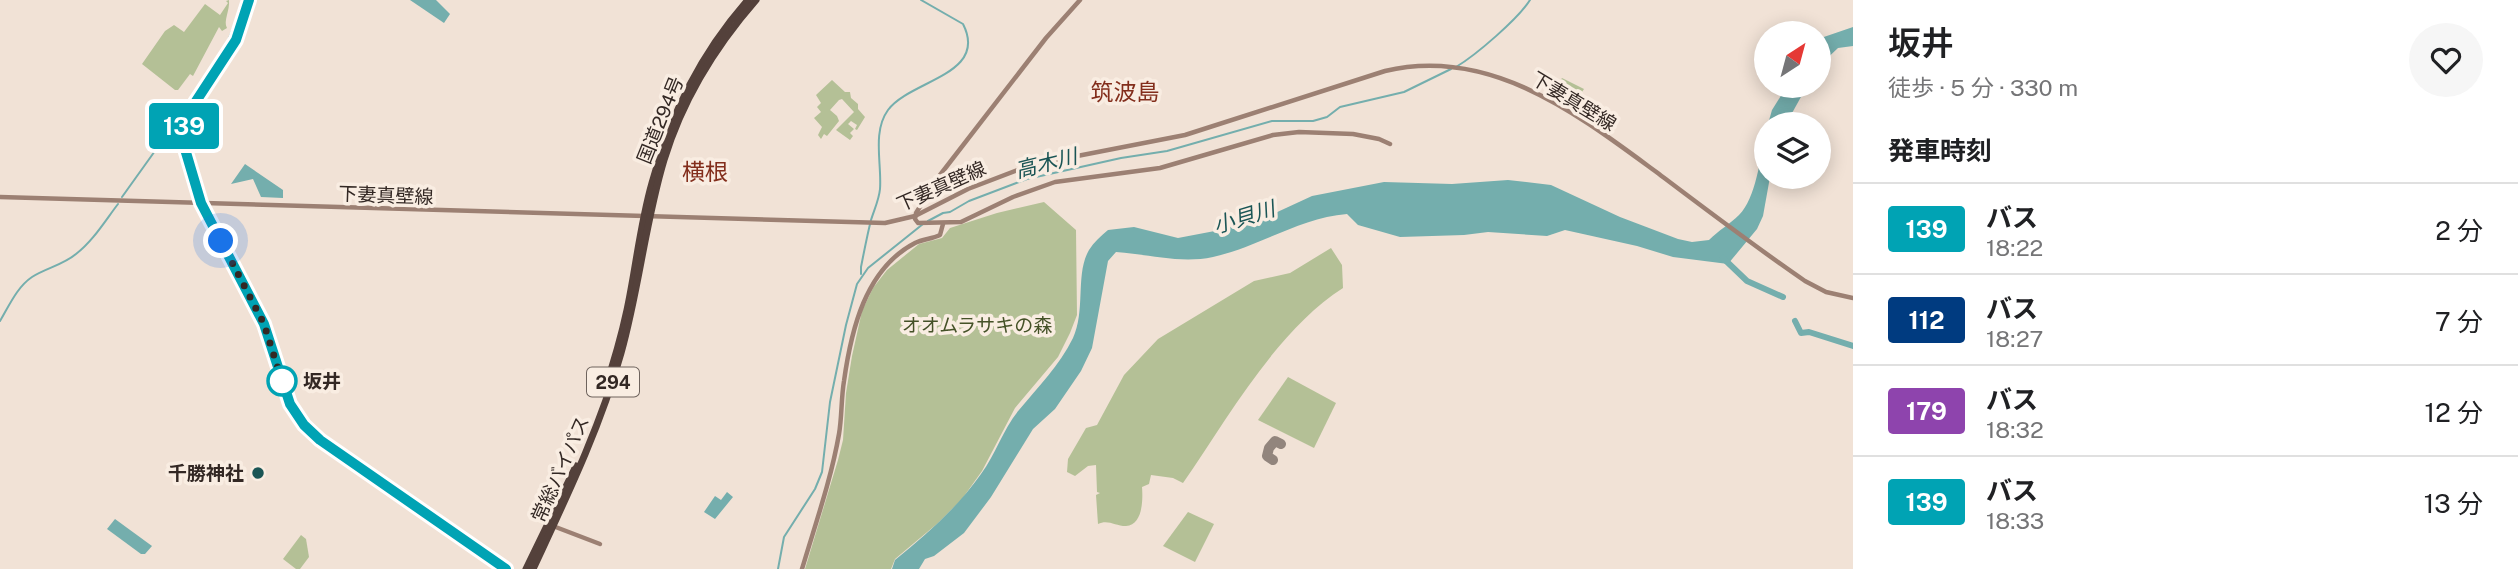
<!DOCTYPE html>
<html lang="ja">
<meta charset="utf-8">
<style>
:root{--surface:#fff;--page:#f6f6f6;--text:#202124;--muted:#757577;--line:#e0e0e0}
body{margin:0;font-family:"Public Sans","Noto Sans JP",sans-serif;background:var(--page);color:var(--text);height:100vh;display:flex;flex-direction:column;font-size:26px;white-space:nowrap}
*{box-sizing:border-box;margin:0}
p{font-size:23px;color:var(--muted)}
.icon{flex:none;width:38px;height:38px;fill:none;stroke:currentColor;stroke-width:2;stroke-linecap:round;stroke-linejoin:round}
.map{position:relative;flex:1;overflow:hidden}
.panel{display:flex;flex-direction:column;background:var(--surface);width:665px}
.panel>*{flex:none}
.badge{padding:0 14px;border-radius:5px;font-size:24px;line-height:46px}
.needle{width:46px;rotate:36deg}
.tools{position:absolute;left:1754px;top:21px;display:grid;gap:14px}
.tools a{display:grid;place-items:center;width:77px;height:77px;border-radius:50%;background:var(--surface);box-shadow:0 4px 18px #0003;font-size:35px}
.you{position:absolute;width:35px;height:35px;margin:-18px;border:5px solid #fff;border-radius:50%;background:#1a73e8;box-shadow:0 0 0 10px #1a73e833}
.map>.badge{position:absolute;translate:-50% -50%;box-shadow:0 0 0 4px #fff}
h2{padding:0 35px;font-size:26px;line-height:63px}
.round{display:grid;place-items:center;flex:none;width:74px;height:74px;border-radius:37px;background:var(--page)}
.head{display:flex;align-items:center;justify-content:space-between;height:119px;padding:0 35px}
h1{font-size:33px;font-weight:600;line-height:52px}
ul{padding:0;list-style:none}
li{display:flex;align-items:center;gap:21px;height:91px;padding:0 35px;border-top:2px solid var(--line)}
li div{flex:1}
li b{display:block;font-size:26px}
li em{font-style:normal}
li .badge{min-width:77px;font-weight:700;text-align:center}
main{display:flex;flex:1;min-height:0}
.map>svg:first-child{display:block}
.green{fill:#b4c096}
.water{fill:#74aead}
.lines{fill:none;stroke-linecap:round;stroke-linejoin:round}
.stream{stroke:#74aead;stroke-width:2}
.river{stroke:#74aead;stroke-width:6}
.taxiway{stroke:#92857d;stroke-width:10}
.secondary{stroke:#9c8073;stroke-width:4.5}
.highway{stroke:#54413b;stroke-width:7}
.line-casing{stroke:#fff;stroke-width:16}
.line{stroke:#00a3b4;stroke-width:10}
.walk{stroke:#332824;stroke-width:7;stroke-dasharray:0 12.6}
.stop-dot{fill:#fff;stroke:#00a3b4;stroke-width:3.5}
.poi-dot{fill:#1a5555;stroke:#f9ede2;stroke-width:2.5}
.labels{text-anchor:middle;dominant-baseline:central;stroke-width:7;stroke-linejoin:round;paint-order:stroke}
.shield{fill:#f9ede2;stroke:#6e635d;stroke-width:2}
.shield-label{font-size:18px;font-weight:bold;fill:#332824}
.street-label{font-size:19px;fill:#332824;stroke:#f9ede2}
.park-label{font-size:19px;fill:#455228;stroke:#f9ede2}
.stop-label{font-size:19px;font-weight:bold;fill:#332824;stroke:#f9ede2;text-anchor:start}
.poi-label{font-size:19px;font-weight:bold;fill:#332824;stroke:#f9ede2;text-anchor:end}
.water-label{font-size:21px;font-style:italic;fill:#1a5555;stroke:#f9ede2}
.quarter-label{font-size:23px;fill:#832e1c;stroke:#f9ede2}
</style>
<main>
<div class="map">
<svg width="1853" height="569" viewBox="0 0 1853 569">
<rect width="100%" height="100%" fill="#f1e2d6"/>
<g class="green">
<path d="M 229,0 C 230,11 223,21 227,28 L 222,31 L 219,27 L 193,76 L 190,74 L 178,90 L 175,90 L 142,64 L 165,31 L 174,25 L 184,32 L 205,4 L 220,15 L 228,3 L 226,1 Z"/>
<path d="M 1562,78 L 1584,89 L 1572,107 L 1550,95 Z"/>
<path d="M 832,80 L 845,92 L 850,92 L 851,98 L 858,104 L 858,109 L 865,117 L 857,130 L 855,129 L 857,125 L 851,121 L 848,124 L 854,129 L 850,133 L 853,136 L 850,140 L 836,130 L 854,112 L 842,99 L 839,100 L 830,110 L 837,116 L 839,121 L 827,136 L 824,134 L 821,139 L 818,135 L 822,127 L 814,118 L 821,112 L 817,107 L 821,103 L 816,95 Z"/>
<path d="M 1044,202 L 1076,230 L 1077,315 L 1070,333 L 1058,357 L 1015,408 L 982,471 L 962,499 L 938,523 L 895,559 L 891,569 L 805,569 L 838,460 L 843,440 L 846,393 L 852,356 L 862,311 L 873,288 L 887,270 L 919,244 L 942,238 L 950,228 L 997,213 Z"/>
<path d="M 1331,248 L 1342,265 L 1343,288 C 1276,331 1228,418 1183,483 L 1173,478 L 1151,475 L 1149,484 L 1142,487 C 1143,499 1143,525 1126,526 C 1115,526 1108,519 1098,524 L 1096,495 L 1100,493 L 1097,492 L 1096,465 L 1088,466 L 1075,476 L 1067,472 L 1068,459 L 1086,428 L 1097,425 L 1124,375 L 1158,339 L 1254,281 L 1290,273 Z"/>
<path d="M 1288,377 L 1336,403 L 1314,448 L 1258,420 Z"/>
<path d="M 1188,512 L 1214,524 L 1195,562 L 1163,546 Z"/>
<path d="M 301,535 L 306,539 L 309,557 L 300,569 L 296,569 L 283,559 Z"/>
</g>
<g class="water">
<path d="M 410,0 L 436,0 L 450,14 L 444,23 Z"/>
<path d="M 1853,27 L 1853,46 L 1838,48 L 1818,67 L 1818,39 Z"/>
<path d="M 1787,86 L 1807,86 L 1786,124 L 1768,124 L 1772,110 Z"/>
<path d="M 1766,135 L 1766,177 L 1770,177 L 1763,216 L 1757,229 L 1728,264 L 1673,257 L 1637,246 L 1565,230 L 1547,236 L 1488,232 L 1464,235 L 1400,237 L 1358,225 L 1347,214 C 1299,218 1259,247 1213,257 C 1180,264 1148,254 1116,252 L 1108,261 L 1092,348 L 1081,371 L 1055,409 L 1033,429 L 991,497 L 964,533 L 934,556 L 925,559 L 919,569 L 892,569 L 895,560 C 927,534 957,508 981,474 C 996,454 1003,429 1019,410 C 1039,386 1059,366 1073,338 C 1086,310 1075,274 1089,250 C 1094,242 1101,236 1108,230 L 1134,227 L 1178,238 L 1220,230 L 1273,214 L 1312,196 L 1384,182 L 1452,184 L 1508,180 L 1551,185 L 1620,217 L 1678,239 L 1692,242 L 1709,240 C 1719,230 1730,224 1739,215 C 1756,199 1760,157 1766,135 Z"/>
<path d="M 245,164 L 283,190 L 283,198 L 261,197 L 253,179 L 231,184 Z"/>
<path d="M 727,492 L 733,497 L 715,519 L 704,512 L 715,496 L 721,500 Z"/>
<path d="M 115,519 L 152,546 L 145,554 L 141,554 L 107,529 Z"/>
</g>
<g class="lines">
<g class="stream">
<path d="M 1456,67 C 1476,55 1518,19 1530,0"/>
<path d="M 122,197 L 175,123 L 228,41 L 244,0"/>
<path d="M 928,221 L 943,213 L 950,212 L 969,201 L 1027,179 L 1121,158 L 1167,151 L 1272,121 L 1313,121 L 1327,117 L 1340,107 L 1404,92 L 1451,69"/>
<path d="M 861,274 L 861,267 C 864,252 867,236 871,220 C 874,210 879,200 880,189 C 882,164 872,132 888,110 C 910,80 989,75 963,24 L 921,0"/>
<path d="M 0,321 C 9,306 17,287 32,277 C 46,268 63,265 76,254 C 93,241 105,221 118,204"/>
<path d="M 778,569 L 784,537 L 815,489 L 822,472 L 830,402 L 846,325 L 857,284 L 868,268 L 923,224"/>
</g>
<g class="river">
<path d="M 1723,258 L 1747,281 L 1783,297"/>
<path d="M 1795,321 L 1801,333 L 1809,332 L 1853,346"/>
</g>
<path class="taxiway" d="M 1273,460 L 1267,456 L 1269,448 L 1275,441 L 1281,444"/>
<g class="secondary">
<path d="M 249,0 L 236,40 L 187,115 L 183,133 L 185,149 L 201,203 L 264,324 L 290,404 L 304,425 L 320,440 L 506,569"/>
<path d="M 1080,0 L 1046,38 L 940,175 L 916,213 L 915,219 L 918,223 L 961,222 L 1013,197 L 1055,182 L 1160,168 L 1273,135 L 1299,132 L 1353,134 L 1379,139 L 1390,144"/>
<path d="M 0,197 L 885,223 L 915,216 L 968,189 L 1031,165 L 1185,135 L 1385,71 C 1489,46 1576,113 1655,171 C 1704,208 1754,246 1805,281 L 1826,292 L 1853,298"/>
<path d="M 553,526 L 600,544"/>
<path d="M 802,569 C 815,525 831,480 839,434 C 842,417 841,399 844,381 C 851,331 865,269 915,243 C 923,239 932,239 940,235 L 943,224"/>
</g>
<g class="highway">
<path d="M 604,392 C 613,365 621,338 627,310 C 636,268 640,225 652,183 C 670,116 702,52 748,0"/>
<path d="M 526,569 L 576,466"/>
<path d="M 533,569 C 566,498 600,428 621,353 C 639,289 645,223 664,160 C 682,101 715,47 756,0"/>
</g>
</g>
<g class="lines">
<g class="line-casing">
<path id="line" d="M 249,0 L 236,40 L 187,115 L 183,130 L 185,149 L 201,203 L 264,324 L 290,404 L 304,425 L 320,440 L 506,569"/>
</g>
<use href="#line" class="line"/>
<path class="walk" d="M 221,241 L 264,324 L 285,391 L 282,381"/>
</g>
<circle class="stop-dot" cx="282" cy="381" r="14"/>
<circle class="poi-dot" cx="258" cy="473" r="7"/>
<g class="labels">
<rect class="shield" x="587" y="367.5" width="52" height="29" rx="5"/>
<g class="shield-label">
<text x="613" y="382">294</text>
</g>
<g class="street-label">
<text transform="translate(1574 101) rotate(31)">下妻真壁線</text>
<text transform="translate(660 120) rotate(-68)">国道294号</text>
<text transform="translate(941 186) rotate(-24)">下妻真壁線</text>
<text transform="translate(386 195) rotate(2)">下妻真壁線</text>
<text transform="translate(560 469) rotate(-66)">常総バイパス</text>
</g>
<g class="park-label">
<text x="977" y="325">オオムラサキの森</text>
</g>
<g class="stop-label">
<text x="303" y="381">坂井</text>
</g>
<g class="poi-label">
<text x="244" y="473">千勝神社</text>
</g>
<g class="water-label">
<text transform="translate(1046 163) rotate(-14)">高木川</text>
<text transform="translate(1244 217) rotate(-17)">小貝川</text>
</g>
<g class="quarter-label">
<text x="1125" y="91">筑波島</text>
<text x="705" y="171">横根</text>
</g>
</g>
</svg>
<div class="tools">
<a><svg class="needle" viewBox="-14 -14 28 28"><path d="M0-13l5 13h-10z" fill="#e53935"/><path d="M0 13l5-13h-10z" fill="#757577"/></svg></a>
<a><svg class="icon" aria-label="layers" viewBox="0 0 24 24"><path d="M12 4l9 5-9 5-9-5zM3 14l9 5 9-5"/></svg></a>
</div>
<div class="you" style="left:221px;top:241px"></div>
<b class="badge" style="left:184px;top:126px;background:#00a3b4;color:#fff">139</b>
</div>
<section class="panel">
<div class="head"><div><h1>坂井</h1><p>徒歩 · 5 分 · 330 m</p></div><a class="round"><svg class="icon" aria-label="heart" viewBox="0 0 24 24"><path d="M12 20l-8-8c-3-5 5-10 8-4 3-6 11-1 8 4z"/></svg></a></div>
<h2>発車時刻</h2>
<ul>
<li><span class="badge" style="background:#00a3b4;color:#fff">139</span><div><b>バス</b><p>18:22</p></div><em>2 分</em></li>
<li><span class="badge" style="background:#003b80;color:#fff">112</span><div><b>バス</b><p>18:27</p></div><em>7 分</em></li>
<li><span class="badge" style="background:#8e44ad;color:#fff">179</span><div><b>バス</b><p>18:32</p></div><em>12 分</em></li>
<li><span class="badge" style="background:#00a3b4;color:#fff">139</span><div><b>バス</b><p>18:33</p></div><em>13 分</em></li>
</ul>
</section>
</main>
